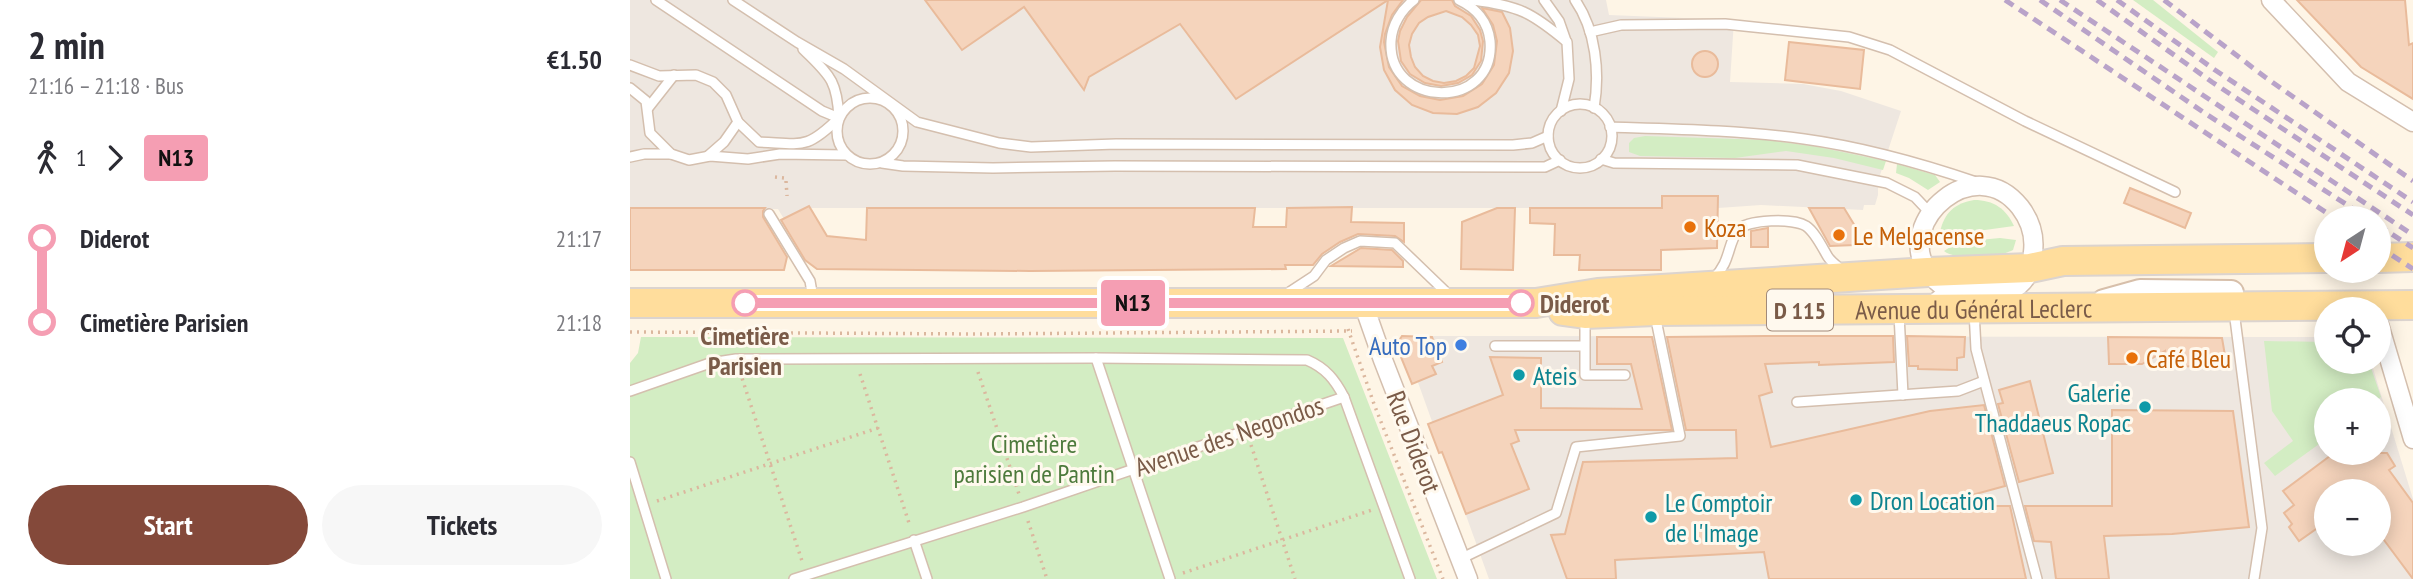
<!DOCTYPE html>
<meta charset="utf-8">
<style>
:root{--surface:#fff;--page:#f7f7f7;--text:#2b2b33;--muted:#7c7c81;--accent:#84493a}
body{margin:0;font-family:"PT Sans Narrow",sans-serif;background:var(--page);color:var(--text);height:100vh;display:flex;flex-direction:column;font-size:26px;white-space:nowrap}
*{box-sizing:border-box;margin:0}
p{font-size:23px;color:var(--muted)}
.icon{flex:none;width:38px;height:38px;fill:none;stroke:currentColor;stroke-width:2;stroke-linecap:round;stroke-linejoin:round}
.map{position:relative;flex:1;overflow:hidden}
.drawer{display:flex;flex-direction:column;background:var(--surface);width:630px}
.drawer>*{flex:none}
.badge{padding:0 14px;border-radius:5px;font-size:24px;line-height:46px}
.needle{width:46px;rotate:216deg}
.fabs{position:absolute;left:1684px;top:206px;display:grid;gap:14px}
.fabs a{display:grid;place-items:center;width:77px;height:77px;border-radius:50%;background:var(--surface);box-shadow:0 4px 18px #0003;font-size:35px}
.map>.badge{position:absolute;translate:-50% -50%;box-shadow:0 0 0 4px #fff}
.legs{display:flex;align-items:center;gap:10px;height:77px;padding:0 28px;font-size:23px}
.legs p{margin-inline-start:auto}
.headline{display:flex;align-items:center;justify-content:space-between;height:119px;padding:0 28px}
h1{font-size:38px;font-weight:700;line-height:52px}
.primary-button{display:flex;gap:14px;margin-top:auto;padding:14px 28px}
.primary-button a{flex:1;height:80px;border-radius:42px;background:var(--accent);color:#fff;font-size:28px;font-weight:700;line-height:80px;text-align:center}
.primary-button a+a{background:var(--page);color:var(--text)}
ul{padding:0 28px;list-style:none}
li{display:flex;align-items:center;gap:24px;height:84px;font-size:26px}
li i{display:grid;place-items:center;width:10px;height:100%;margin:0 9px;background:currentColor}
li i::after{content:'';width:18px;height:18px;margin:-9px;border:5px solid;border-radius:50%;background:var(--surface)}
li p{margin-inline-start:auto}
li:first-child i{background:linear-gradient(#0000 50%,currentColor 0)}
li:last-child i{background:linear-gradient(currentColor 50%,#0000 0)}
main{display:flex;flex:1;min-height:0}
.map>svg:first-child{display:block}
.industrial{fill:#eee7e0;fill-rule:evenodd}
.green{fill:#d3edc3}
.building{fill:#f5d4bc;stroke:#e9bb9b;stroke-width:2;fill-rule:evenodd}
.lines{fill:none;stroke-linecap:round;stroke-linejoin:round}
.lane-casing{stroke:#d4bfae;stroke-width:12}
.street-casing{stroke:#d4bfae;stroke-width:21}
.secondary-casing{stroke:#d7bfaa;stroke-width:28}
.primary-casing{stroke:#dcd4cf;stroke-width:32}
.path{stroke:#dbb79e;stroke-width:3.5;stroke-dasharray:2 5;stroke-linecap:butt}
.lane{stroke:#fff;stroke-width:9}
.street{stroke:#fff;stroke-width:18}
.secondary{stroke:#fff;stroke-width:24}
.primary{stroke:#ffdd9c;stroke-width:28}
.rail{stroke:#b9a3c9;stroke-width:5;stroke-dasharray:10 7;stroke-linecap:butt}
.line-1-casing{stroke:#fff;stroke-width:16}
.line-1{stroke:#f59eb3;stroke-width:10}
.food-dot{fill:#e8710a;stroke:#fff9ee;stroke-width:2.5}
.stop-1-dot{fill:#fff;stroke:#f59eb3;stroke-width:3.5}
.shop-dot{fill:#3f7fe0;stroke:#fff9ee;stroke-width:2.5}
.culture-dot{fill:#0f9aa8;stroke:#fff9ee;stroke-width:2.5}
.labels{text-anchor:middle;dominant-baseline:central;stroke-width:6;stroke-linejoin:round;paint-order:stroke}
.shield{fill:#fff9ee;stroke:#a28a7a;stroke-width:2}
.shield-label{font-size:24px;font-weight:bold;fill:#7a5b48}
.food-label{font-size:26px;fill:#c56008;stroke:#fff9ee;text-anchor:start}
.stop-label{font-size:26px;font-weight:bold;fill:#7a5b48;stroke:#fff9ee;text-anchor:start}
.street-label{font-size:26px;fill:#7a5b48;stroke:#fff9ee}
.shop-label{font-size:26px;fill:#366cbe;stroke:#fff9ee;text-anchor:end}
.culture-label{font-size:26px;fill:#0d838f;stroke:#fff9ee;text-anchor:start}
.park-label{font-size:26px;fill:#4d7a3c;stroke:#fff9ee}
</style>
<main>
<section class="drawer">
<div class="headline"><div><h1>2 min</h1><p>21:16 – 21:18 · Bus</p></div><b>€1.50</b></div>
<div class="legs"><svg class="icon" aria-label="walk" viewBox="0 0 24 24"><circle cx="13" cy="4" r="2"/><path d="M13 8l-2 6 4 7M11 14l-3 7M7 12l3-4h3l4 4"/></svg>1<svg class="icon" aria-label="forward" viewBox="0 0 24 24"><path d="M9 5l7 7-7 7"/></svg><b class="badge" style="background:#f59eb3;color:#111">N13</b></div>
<ul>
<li><i style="color:#f59eb3"></i><b>Diderot</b><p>21:17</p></li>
<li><i style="color:#f59eb3"></i><b>Cimetière Parisien</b><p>21:18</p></li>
</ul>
<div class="primary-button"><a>Start</a><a>Tickets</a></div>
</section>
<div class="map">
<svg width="1783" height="579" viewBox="0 0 1783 579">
<rect width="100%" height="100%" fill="#fef5e6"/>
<g class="industrial">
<path d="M 0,0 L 976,0 L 979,15 L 1104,20 L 1100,82 L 1173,84 L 1211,91 L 1271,111 L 1248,181 L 1248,195 L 1245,205 L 1234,205 L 1233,210 L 1131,205 L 1088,208 L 1087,196 L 1033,196 L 1032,208 L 175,208 L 154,219 L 148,209 L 0,208 Z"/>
<path d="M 802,336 L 1696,337 L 1696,362 L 1741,362 L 1783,499 L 1783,579 L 859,579 L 773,341 ZM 1696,401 L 1748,401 L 1748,453 L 1696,453 ZM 1696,492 L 1748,492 L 1748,544 L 1696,544 Z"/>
</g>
<g class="green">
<path d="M 1503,0 L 1523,0 L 1588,52 L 1584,58 Z"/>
<path d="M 1015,136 L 1138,140 L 1188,147 L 1256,161 L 1253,170 L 1204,158 L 1156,151 L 1105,158 L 1010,156 L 999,152 L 999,143 L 1004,138 Z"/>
<path d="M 1267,164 L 1305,175 L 1310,182 L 1298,190 L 1279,178 L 1266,173 Z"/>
<path d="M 1344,200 C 1364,200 1376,209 1384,226 L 1333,233 L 1310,232 C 1314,213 1325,203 1344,200 Z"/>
<path d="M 1370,238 L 1386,240 L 1383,250 C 1368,258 1326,261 1314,251 L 1328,242 Z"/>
<path d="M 11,337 L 713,338 L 807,579 L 0,579 L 0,363 L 8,353 Z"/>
<path d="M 1634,341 L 1696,342 L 1696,362 L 1739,362 L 1751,397 L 1746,401 L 1696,401 L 1696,439 L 1645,476 L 1634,463 L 1663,441 L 1642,411 Z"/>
</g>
<g class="building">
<path d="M 295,0 L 758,0 L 606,99 L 550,24 L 459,77 L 454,90 L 394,7 L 332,50 Z"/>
<path d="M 758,0 L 773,0 L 762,15 L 755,34 L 754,42 L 759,67 L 772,86 L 790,96 L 810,100 L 833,96 L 852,84 L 864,65 L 867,41 L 863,25 L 852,8 L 872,12 L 880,28 L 883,51 L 879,73 L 866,93 L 848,107 L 827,114 L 803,113 L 782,105 L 765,90 L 754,70 L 750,47 Z"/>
<path d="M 791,0 L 822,0 L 825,6 L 841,16 L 850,30 L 853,41 L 851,61 L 842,75 L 828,83 L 811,86 L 795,83 L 780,74 L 771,61 L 768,41 L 770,31 L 777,17 ZM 816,11 L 832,17 L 841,25 L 848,35 L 850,46 L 844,68 L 836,76 L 826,81 L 814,83 L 803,81 L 793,76 L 785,67 L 781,57 L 779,45 L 782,34 L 789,23 L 798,17 Z"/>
<path d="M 1667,0 L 1775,0 L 1779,45 L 1783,43 L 1783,99 L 1731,67 Z"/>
<path d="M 1159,42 L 1234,50 L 1230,89 L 1155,80 Z"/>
<circle cx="1075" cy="64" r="13"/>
<path d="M 1500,188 L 1561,213 L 1555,228 L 1494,203 Z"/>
<path d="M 1032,196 L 1088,196 L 1087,248 L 1031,250 L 1031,270 L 949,270 L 950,255 L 924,255 L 925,224 L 900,223 L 900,208 L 1032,208 Z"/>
<path d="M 179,206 L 197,236 L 236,240 L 237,208 L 625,208 L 623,227 L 656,227 L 657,208 L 722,207 L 721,222 L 774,223 L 774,242 L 765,236 L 728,234 L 710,242 L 692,254 L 683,265 L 655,265 L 656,269 L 400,271 L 187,269 L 175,260 L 151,220 Z"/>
<path d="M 0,208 L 135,208 L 133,211 L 133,217 L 157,257 L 154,270 L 0,270 Z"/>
<path d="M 867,208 L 885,208 L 883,270 L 831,269 L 832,222 Z"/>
<path d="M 1179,208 L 1214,208 L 1225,226 L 1225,245 L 1200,246 Z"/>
<path d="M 1138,228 L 1138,247 L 1121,247 L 1121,231 Z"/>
<path d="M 731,248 L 762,250 L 773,261 L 773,267 L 701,266 Z"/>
<path d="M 772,336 L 802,337 L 812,362 L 802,366 L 806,374 L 782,384 L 766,345 Z"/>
<path d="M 1135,336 L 1263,336 L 1264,362 L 1189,365 L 1189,362 L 1135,364 L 1142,392 L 1129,396 L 1141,447 L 1300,411 L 1354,405 L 1375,486 L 1309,504 L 1309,506 L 1380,506 L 1396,579 L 1139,579 L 1134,552 L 985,560 L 986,579 L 937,579 L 921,535 L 935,534 L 953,462 L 1107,458 L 1106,430 L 1056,430 L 1037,337 Z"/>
<path d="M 1277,336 L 1335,337 L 1334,357 L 1327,358 L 1327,370 L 1288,369 L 1288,366 L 1279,366 Z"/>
<path d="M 967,337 L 1022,337 L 1042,430 L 885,430 L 889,441 L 881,444 L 899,489 L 836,514 L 812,452 L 809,453 L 798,424 L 873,395 L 860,357 L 911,358 L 911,408 L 1012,409 L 1001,364 L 967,364 Z"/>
<path d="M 1478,337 L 1592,338 L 1597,367 L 1535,366 L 1535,351 L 1512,364 L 1479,364 Z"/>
<path d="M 1400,381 L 1423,473 L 1389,482 L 1368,404 L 1373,403 L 1369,390 Z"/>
<path d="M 1482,410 L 1603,411 L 1619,527 L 1542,534 L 1474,536 L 1479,579 L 1426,579 L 1421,542 L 1404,541 L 1395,506 L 1482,506 Z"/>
<path d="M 1704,453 L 1757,453 L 1765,466 L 1759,470 L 1783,503 L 1783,579 L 1748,532 L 1748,492 L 1696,492 L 1696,522 L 1669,541 L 1659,527 L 1662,524 L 1654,513 L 1664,505 L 1653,491 Z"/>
</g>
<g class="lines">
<g class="lane-casing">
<g id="lane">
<path d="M 26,0 L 192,111 L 209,118"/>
<path d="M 103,0 L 167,42 L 214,69 L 287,122 L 369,143 L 401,147 L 486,144 L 883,145 L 902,143 L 918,136"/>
<path d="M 784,0 C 771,10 762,25 761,41 C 757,109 866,111 860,41 C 858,22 846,8 829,0"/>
<path d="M 843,0 C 889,6 901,12 937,42 L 939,79 L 931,111"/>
<path d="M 914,0 L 929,21 L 936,41"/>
<path d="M 945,0 C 966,30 970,73 964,108"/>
<path d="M 960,32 L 991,25 L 1095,24 L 1219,37 L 1260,50 L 1395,121 L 1545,192"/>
<path d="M 0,65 L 29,76 L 66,75 L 83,82 L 96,95 L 108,122 L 129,142 C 173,144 176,150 209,118 C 207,79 199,75 173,49"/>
<path d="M 0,88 L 16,101 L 20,133 L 41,154 L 59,160 L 80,156 L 118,159 L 150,154 L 216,155"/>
<circle cx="240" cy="131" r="33"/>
<circle cx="950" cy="136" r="32"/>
<path d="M 18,108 L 44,75"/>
<path d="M 980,127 C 1044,129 1110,130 1174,139 C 1233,147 1290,163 1346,182"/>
<path d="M 78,156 L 94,142 L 108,122"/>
<path d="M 0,157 L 14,154 L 41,154"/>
<path d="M 971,159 L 984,163 L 1167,165 L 1257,183 L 1285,197 L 1301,214"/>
<path d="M 252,163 L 273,166 L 363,168 L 485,166 L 901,167 L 915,167 L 930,160"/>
<path d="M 139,214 L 180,281 L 183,298"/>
<path d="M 1084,278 C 1101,261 1097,245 1108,230 C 1117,219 1164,218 1176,226 C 1185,232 1192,247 1198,257 C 1202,263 1209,267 1214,272"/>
<path d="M 655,295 L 684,276 L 696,260 L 714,248 L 730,241 L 765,243 L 819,295"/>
<path d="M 1344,311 L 1346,349 L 1407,579"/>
<path d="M 1604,311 L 1632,528 L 1624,579"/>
<path d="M 1269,314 L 1273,395"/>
<path d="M 955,319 L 955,375 L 995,375"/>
<path d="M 865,346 L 954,346"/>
<path d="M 466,358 L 540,579"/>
<path d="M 0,391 L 80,363 L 106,359 L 466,358 L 677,360 C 696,368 705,380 714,397 L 780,579"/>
<path d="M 1167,402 L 1328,391 L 1354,381"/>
<path d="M 0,462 L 36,579"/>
<path d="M 284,540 L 297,579"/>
<path d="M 830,559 L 926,513 L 946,447 L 1050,436 L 1025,315"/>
<path d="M 164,579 L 393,507 L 714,397"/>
</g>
</g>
<g class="street-casing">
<g id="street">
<path d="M 1641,0 L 1718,82 L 1783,122"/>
<path d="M 733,303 L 753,360 L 838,579"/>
<path d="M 1298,309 L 1320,291 L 1380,290 C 1396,285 1402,268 1403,252 C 1405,236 1400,220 1390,207 C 1345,150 1265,221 1297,270 C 1307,285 1327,296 1342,307"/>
<path d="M 1748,321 L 1783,439"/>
</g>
</g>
<g class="secondary-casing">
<path id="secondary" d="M 1474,302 L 1510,292 L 1601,293"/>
</g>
<g class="primary-casing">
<g id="primary">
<path d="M 1748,258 L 1783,257"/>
<path d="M 0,303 L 906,303 L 968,293 L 1298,272 L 1400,268 L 1433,261 L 1696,258"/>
<path id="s1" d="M 933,311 L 955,314 L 1025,311 L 1783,305"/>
</g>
</g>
<g class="path">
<path d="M 145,177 L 155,178"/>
<path d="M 156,181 L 157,196"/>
<path d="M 718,329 L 744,404 L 813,579"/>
<path d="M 0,332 L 350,334 L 722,331"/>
<path d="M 110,372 L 173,564"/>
<path d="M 348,372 L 389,494"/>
<path d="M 230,374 L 280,526"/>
<path d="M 621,445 L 665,579"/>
<path d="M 27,501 L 248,428"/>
<path d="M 398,521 L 417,579"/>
<path d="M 553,573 L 742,510"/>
</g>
<use href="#lane" class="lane"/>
<use href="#street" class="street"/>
<use href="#secondary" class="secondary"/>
<use href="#primary" class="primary"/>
<g class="rail">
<path d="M 1375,0 L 1706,219"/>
<path d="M 1410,0 L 1576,114 L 1739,219"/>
<path d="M 1430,0 L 1783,235"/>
<path d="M 1467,0 L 1582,82 L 1783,215"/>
<path d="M 1487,0 L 1585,70 L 1783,202"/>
<path d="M 1534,0 L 1635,77 L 1783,181"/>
<path d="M 1748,225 L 1783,248"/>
<path d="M 1748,246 L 1783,269"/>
</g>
</g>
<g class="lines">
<g class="line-1-casing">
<path id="line-1" d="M 115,303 L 891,303"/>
</g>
<use href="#line-1" class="line-1"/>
</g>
<g class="food-dot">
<circle cx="1060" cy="227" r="7"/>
<circle cx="1209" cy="235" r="7"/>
<circle cx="1502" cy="358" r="7"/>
</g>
<g class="stop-1-dot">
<circle cx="115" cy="303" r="12"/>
<circle cx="891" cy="303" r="12"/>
</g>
<circle class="shop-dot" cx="831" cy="345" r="7"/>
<g class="culture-dot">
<circle cx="889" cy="375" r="7"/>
<circle cx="1515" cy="407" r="7"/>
<circle cx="1226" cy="500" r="7"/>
<circle cx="1021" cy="517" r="7"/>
</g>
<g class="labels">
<rect class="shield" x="1137" y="289.5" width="66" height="41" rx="5"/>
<g class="shield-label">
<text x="1170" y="310">D 115</text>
</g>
<g class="food-label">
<text x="1074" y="227">Koza</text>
<text x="1223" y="235">Le Melgacense</text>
<text x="1516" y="358">Café Bleu</text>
</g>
<g class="stop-label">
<text x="910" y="303">Diderot</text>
<text x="115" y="335" text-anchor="middle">Cimetière<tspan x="115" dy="30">Parisien</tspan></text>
</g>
<g class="street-label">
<text stroke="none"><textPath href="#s1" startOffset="411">Avenue du Général Leclerc</textPath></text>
<text transform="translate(599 436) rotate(-19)">Avenue des Negondos</text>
<text transform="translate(784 442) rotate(69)">Rue Diderot</text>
</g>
<g class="shop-label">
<text x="817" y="345">Auto Top</text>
</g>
<g class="culture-label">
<text x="903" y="375">Ateis</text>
<text x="1501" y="392" text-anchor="end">Galerie<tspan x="1501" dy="30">Thaddaeus Ropac</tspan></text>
<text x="1240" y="500">Dron Location</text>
<text x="1035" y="502">Le Comptoir<tspan x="1035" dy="30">de l'Image</tspan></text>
</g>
<g class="park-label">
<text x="404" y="443">Cimetière<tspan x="404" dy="30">parisien de Pantin</tspan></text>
</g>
</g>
</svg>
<div class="fabs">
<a><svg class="needle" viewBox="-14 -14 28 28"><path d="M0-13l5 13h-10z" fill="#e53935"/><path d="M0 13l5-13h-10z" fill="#7c7c81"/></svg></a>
<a><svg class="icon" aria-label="locate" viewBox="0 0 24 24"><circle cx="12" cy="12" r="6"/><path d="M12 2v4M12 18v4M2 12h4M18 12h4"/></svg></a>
<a>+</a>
<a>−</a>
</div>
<b class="badge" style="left:503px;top:303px;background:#f59eb3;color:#111">N13</b>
</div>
</main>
